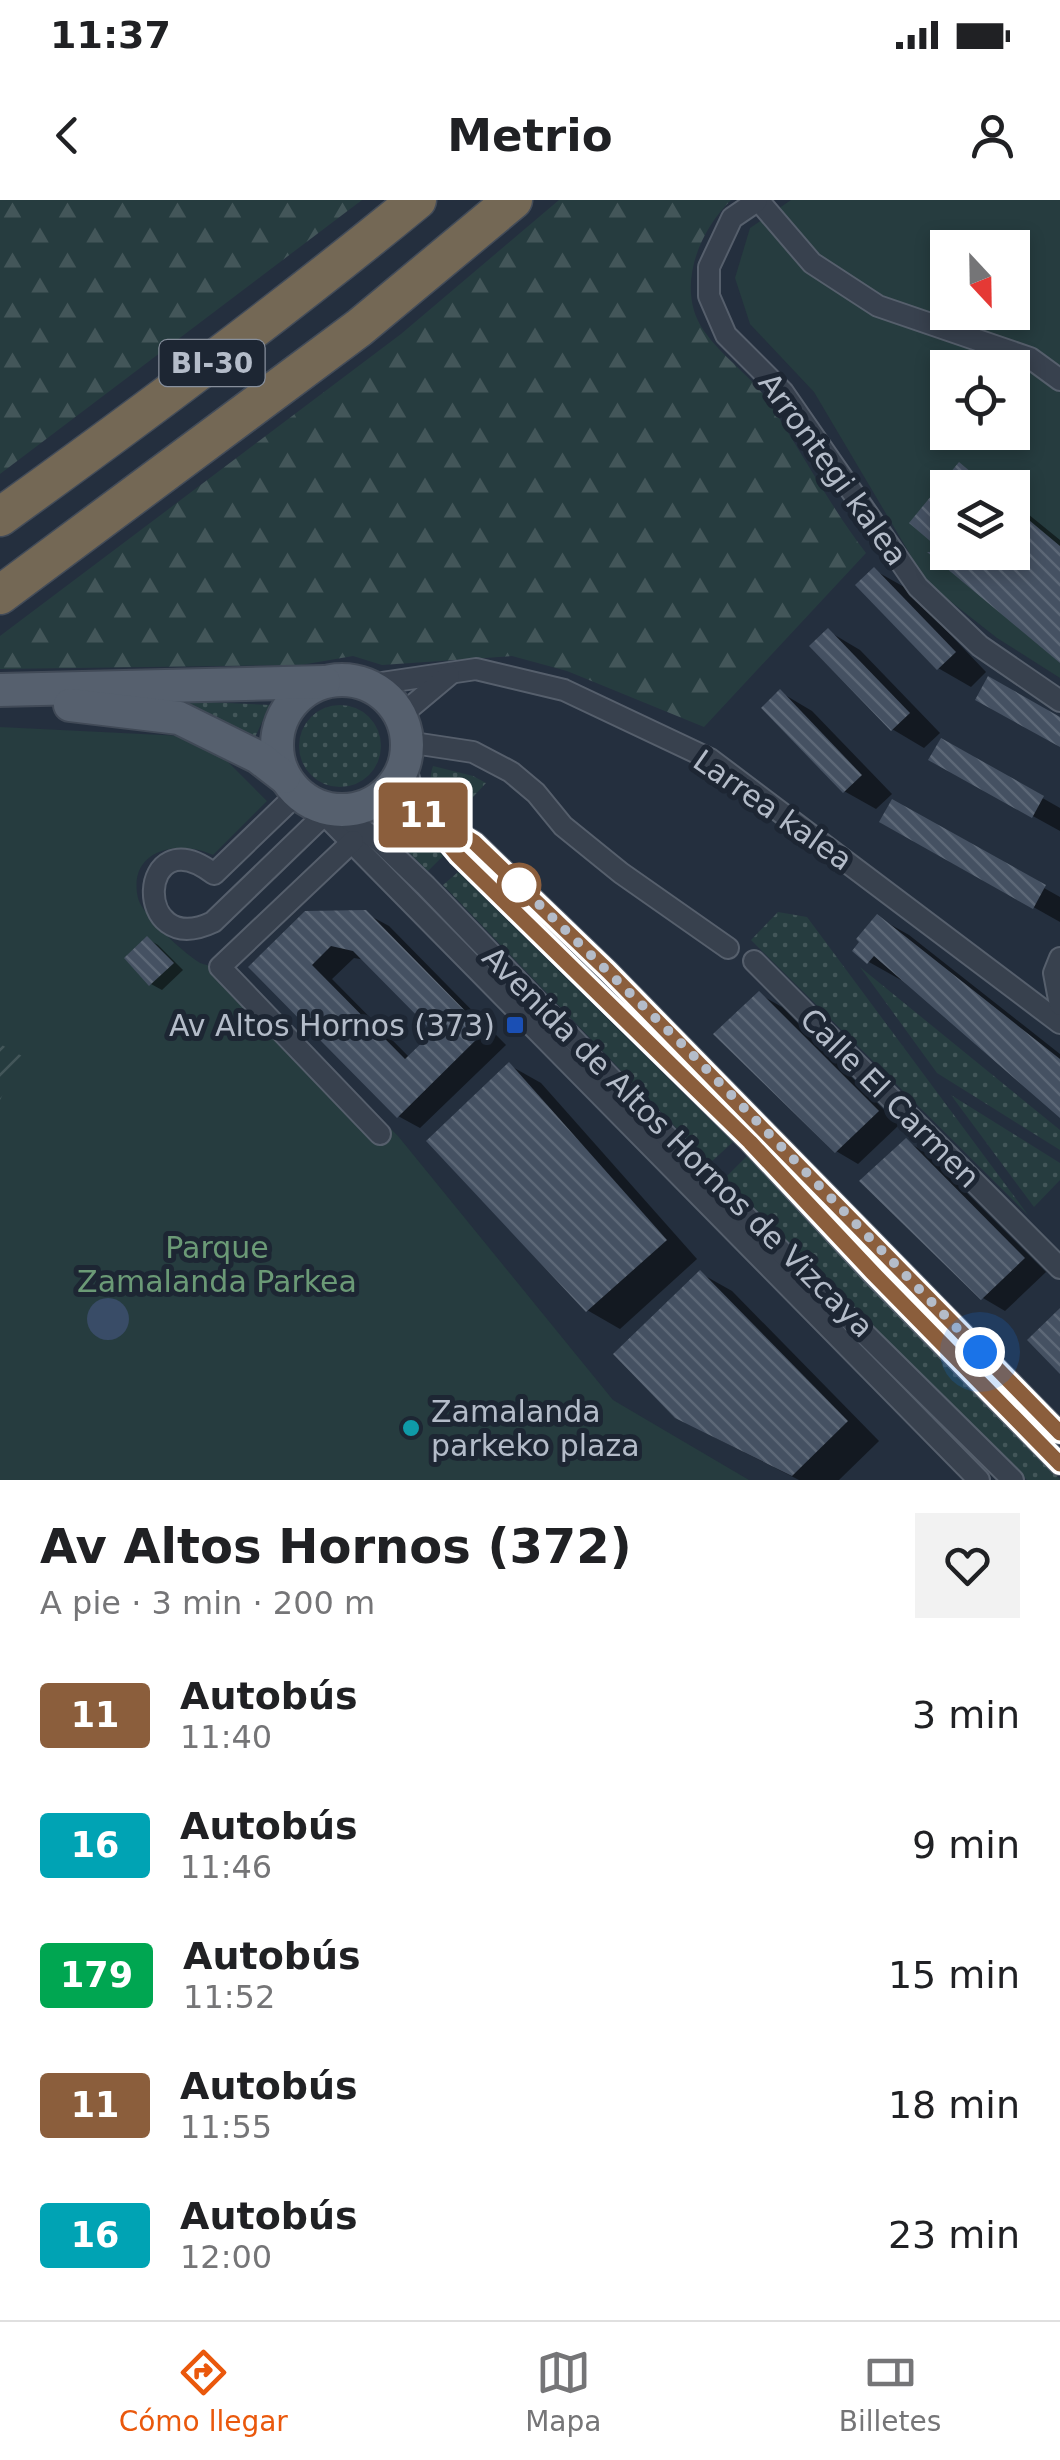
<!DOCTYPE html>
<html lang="es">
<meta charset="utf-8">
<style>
:root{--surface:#fff;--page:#f2f2f2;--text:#202124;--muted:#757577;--line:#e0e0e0;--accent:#ea580c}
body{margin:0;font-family:"DejaVu Sans",sans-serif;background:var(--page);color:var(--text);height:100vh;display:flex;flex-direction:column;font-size:38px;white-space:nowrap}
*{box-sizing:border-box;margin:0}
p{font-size:32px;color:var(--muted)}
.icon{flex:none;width:55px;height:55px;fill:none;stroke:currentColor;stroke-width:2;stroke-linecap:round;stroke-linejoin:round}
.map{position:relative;height:1280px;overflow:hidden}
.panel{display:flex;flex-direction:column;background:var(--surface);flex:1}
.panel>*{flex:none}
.badge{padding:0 20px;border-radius:8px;font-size:35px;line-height:65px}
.needle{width:65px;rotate:158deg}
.buttons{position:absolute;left:930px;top:30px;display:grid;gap:20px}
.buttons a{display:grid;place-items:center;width:100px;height:100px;border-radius:0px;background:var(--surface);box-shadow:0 5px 15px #0003;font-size:50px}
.you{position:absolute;width:50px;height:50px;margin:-25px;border:8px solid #fff;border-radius:50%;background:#1a73e8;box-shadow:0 0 0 15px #1a73e833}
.map>.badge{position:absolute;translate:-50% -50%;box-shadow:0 0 0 5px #fff}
.round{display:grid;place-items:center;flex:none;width:105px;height:105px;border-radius:0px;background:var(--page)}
.head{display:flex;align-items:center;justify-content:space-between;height:170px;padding:0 40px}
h1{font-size:48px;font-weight:700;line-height:75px}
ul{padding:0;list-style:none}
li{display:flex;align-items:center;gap:30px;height:130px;padding:0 40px}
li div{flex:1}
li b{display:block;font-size:38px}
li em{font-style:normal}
li .badge{min-width:110px;font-weight:700;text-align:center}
.status{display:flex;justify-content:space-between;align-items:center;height:70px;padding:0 50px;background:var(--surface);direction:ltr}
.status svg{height:28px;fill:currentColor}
header{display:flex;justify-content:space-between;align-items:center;height:130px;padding:0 40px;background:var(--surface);font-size:45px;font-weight:700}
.dock{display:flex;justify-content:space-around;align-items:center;height:140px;border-top:2px solid var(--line);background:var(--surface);font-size:28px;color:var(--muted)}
.dock a{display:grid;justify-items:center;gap:5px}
.dock .on{color:var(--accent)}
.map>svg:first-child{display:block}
.grass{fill:url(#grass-dots)}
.forest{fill:url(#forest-firs)}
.park{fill:#263c3f;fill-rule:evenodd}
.garden{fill:url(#garden-furrows)}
.water{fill:#394c67}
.shadow{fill:#0007;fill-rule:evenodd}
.building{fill:url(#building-back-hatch);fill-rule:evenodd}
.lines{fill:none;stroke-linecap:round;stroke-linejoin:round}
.street-casing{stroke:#565f6c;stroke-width:24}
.primary-casing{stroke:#414a57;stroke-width:36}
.highway-casing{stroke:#434c59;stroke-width:41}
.street{stroke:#38414e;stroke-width:20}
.primary{stroke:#56606e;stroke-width:32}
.highway{stroke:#746855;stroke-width:38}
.line-casing{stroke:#fff;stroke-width:22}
.line{stroke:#8b5e3c;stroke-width:15}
.walk{stroke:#b4bcc9;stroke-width:10;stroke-dasharray:0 18}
.stop-dot{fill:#fff;stroke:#8b5e3c;stroke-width:5}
.transit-dot{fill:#1a4fb4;stroke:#1d2633;stroke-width:4}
.culture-dot{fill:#0f9aa8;stroke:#1d2633;stroke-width:4}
.labels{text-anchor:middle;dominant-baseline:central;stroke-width:10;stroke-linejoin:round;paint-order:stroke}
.shield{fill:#1d2633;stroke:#878f9c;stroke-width:2.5}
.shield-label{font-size:28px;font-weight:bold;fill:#b4bcc9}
.street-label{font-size:30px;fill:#b4bcc9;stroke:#1d2633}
.poi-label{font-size:30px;fill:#b4bcc9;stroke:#1d2633;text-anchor:end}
.park-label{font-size:30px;fill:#6b9a76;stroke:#1d2633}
</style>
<div class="status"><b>11:37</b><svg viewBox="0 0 49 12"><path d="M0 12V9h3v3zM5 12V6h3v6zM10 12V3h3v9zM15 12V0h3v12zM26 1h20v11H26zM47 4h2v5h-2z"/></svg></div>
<header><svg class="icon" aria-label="back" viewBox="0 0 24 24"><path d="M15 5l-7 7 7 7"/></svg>Metrio<svg class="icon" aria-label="person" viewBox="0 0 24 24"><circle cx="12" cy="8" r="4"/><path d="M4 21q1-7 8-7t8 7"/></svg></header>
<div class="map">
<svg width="1060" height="1280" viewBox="0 0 1060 1280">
<defs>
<pattern id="grass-dots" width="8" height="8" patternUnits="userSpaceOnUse" patternTransform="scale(2.5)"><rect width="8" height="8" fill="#263c3f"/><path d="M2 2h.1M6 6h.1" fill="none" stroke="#435659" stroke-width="1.8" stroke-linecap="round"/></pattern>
<pattern id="forest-firs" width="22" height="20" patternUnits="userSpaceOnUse" patternTransform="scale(2.5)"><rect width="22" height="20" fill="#263c3f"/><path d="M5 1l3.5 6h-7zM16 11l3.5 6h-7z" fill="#435659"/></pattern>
<pattern id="garden-furrows" width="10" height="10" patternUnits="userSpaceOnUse" patternTransform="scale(2.5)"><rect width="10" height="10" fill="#263c3f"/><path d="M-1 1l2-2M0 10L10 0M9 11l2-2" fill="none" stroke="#435659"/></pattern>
<pattern id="building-back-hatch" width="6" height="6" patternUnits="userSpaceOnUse" patternTransform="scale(2.5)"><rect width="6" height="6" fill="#455162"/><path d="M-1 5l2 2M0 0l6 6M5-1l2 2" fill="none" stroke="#5d6877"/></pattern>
</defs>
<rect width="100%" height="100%" fill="#242f3e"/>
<g class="grass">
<path d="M 53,495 L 270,505 L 255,537 L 186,510 Z"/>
<circle cx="340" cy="546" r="41"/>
<path d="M 433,566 L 473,576 L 486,583 L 460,611 C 438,603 425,589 433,566 Z"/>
<path d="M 400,608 L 443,656 L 428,671 L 378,623 Z"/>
<path d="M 458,672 L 733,942 L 710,963 L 443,685 Z"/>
<path d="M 778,712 L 807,717 L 1028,1015 L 751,740 Z"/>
<path d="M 860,767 L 1060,930 L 1060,950 L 937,873 Z"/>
<path d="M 951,895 L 1060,963 L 1060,980 L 1034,1007 Z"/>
<path d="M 747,956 L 1060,1279 L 1060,1280 L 1027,1280 L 723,980 Z"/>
</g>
<g class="forest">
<path d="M 0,0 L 362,0 L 0,274 Z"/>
<path d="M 559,0 L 731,0 C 698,32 675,90 704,131 C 724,159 753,177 771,205 C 803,255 830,306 866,353 L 704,527 L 567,471 L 512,456 L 382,465 L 353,456 L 301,465 L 0,469 L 0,436 L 401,134 Z"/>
</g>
<g class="park">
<path d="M 791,0 L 1060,0 L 1060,478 L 997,438 L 927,383 L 814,192 L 750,124 L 735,78 L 750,28 ZM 948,48 L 1012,48 L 1012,112 L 948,112 ZM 948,168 L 1012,168 L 1012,232 L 948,232 ZM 948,288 L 1012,288 L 1012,352 L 948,352 Z"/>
<path d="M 0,527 L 183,536 L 227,561 L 267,601 L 213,655 C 179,639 127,649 138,698 C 142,715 182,751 197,761 C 205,767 218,766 228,767 L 398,936 L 613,1200 L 749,1280 L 0,1280 Z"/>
</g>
<path class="garden" d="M 0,844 L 22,856 L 0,900 Z"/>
<circle class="water" cx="108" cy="1119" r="21"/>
<g class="shadow">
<path d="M 960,265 L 997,288 L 948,288 L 948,352 L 1012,352 L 1012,301 L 1060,340 L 1060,459 L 935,356 L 941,348 L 912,323 Z"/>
<path d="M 874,370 L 906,388 L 986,472 L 971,487 L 938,468 Z"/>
<path d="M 828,431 L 860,450 L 940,533 L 924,548 L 892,529 Z"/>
<path d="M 780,492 L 812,511 L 892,594 L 876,609 L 844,591 Z"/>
<path d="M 942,541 L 1060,608 L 1060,631 L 964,578 Z"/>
<path d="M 914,640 L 1044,688 L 1060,697 L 1060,722 Z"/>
<path d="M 365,713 L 389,726 L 506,845 L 420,928 L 398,916 L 252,767 ZM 354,758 L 366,760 L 436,832 L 410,858 L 332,779 Z"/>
<path d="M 877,717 L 909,735 L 1060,854 L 1060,917 L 902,778 L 901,780 L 869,762 Z"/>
<path d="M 148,739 L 158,745 L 183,770 L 162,790 L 151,784 Z"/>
<path d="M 759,794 L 782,807 L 899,925 L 858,964 L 836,951 Z"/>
<path d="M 509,865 L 541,883 L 697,1059 L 620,1129 L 587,1110 Z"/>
<path d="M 906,941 L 928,954 L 1046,1072 L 1005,1111 L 983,1098 L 863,981 Z"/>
<path d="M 700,1073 L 732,1091 L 879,1241 L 839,1280 L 799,1280 L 710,1235 Z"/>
</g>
<g class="building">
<path d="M 959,262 L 990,288 L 948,288 L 948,352 L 1012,352 L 1012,306 L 1060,346 L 1060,463 L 927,352 L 943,352 L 909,323 Z"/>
<path d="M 874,367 L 956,452 L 937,470 L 855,385 Z"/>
<path d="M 828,428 L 910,513 L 891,531 L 809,446 Z"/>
<path d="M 988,476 L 1060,517 L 1060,547 L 975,500 Z"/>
<path d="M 780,489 L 862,575 L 843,593 L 761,508 Z"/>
<path d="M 941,538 L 1044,596 L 1032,618 L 928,560 Z"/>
<path d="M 892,599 L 1046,685 L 1033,709 L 879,622 Z"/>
<path d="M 366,710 L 485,831 L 397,918 L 248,767 L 305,711 ZM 331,746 L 353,751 L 433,832 L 405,859 L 312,765 Z"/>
<path d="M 877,714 L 1060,859 L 1060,918 L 874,756 L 867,764 L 852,751 L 859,742 L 856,739 Z"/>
<path d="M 147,736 L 174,763 L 149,786 L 124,758 Z"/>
<path d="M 759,791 L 879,911 L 835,953 L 713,834 Z"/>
<path d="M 509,862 L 667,1040 L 586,1112 L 426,941 Z"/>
<path d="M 906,938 L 1025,1058 L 981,1100 L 859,981 Z"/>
<path d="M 700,1070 L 848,1221 L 792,1276 L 675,1218 L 613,1154 Z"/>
<path d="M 1060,1108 L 1060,1174 L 1027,1140 Z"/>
</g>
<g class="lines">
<g class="street-casing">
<g id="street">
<path d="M 758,0 L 812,63 L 878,106 L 1030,158 L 1060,180"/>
<path d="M 757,1 L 732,18 L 709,67 L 709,96 L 726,135 L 783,192 L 918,387 L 980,446 L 1060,501"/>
<path d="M 368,485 L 476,469 L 564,490 L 710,559 L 1060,823"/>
<path d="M 400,516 L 449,475"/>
<path d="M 407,542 L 473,552 L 511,572 L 536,593 L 563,626 L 621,673 L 728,748"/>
<path d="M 405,564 L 417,607 L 436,631 L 750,942 L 872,1073 L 1060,1264"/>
<path d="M 297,594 L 214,674 C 137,615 131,761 213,722 L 325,614"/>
<path d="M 316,606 L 979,1280"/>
<path d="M 337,611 L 380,642 L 426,686 L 710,981 L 1013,1280"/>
<path d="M 430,616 L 474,642 L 608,771 L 1060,1233"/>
<path d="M 353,641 L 220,767 L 380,934"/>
<path d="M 1060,758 L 1054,773 L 1060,805"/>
<path d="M 754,761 L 1060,1068"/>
</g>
</g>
<g class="primary-casing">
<g id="primary">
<circle cx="342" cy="545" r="65"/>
<path d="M 0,490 L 324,482"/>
<path d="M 70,505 L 179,518 L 258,557 L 284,577"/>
</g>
</g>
<g class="highway-casing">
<g id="highway">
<path d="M 0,317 C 142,215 282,111 417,0"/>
<path d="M 0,395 L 359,128 L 513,0"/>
</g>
</g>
<use href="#street" class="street"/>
<use href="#primary" class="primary"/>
<use href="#highway" class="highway"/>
</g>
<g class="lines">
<g class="line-casing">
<path id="line" d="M 1060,1233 L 608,771 L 474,642 L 417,607 L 458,656 L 750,942 L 872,1072 L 1060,1264"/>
</g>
<use href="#line" class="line"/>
<path class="walk" d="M 519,685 L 510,676 L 684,846 L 980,1152"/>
</g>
<circle class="stop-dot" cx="519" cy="685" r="20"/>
<rect class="transit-dot" x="505" y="815" width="20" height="20" rx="5"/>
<circle class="culture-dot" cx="411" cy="1228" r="10"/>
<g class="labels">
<rect class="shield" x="159.5" y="140" width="105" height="46" rx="8"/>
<g class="shield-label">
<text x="212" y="163">BI-30</text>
</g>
<g class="street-label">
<text transform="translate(833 269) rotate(54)">Arrontegi kalea</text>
<text transform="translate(773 610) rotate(35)">Larrea kalea</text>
<text transform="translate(890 898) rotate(45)">Calle El Carmen</text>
<text transform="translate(678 942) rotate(45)">Avenida de Altos Hornos de Vizcaya</text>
</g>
<g class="poi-label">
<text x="495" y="825">Av Altos Hornos (373)</text>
<text x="431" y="1211" text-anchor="start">Zamalanda<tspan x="431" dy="34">parkeko plaza</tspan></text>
</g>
<g class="park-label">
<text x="217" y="1047">Parque<tspan x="217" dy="34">Zamalanda Parkea</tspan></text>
</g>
</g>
</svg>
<div class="buttons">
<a><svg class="needle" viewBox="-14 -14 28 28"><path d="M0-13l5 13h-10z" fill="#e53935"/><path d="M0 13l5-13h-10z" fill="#757577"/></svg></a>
<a><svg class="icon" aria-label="locate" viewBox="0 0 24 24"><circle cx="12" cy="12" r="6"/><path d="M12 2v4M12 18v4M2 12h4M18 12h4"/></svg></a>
<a><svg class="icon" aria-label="layers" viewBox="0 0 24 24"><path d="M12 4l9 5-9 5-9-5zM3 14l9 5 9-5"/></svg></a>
</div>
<div class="you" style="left:980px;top:1152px"></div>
<b class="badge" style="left:423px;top:615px;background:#8b5e3c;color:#fff">11</b>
</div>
<section class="panel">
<div class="head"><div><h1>Av Altos Hornos (372)</h1><p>A pie · 3 min · 200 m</p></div><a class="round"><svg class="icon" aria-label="heart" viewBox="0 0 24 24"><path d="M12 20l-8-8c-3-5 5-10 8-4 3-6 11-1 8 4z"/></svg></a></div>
<ul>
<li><span class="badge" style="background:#8b5e3c;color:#fff">11</span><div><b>Autobús</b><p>11:40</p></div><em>3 min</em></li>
<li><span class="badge" style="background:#00a3b4;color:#fff">16</span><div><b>Autobús</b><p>11:46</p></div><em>9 min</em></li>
<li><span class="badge" style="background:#00a651;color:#fff">179</span><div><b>Autobús</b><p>11:52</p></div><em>15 min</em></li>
<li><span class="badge" style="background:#8b5e3c;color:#fff">11</span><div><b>Autobús</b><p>11:55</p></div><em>18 min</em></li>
<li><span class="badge" style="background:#00a3b4;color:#fff">16</span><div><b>Autobús</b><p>12:00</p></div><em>23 min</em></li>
</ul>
</section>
<nav class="dock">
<a class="on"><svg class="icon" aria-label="directions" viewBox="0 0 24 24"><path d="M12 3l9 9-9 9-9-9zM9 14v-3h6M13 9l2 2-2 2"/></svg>Cómo llegar</a>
<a><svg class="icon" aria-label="map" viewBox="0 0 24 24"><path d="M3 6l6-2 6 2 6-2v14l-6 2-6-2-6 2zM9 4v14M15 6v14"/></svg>Mapa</a>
<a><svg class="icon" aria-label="tickets" viewBox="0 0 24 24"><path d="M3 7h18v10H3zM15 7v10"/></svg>Billetes</a>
</nav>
